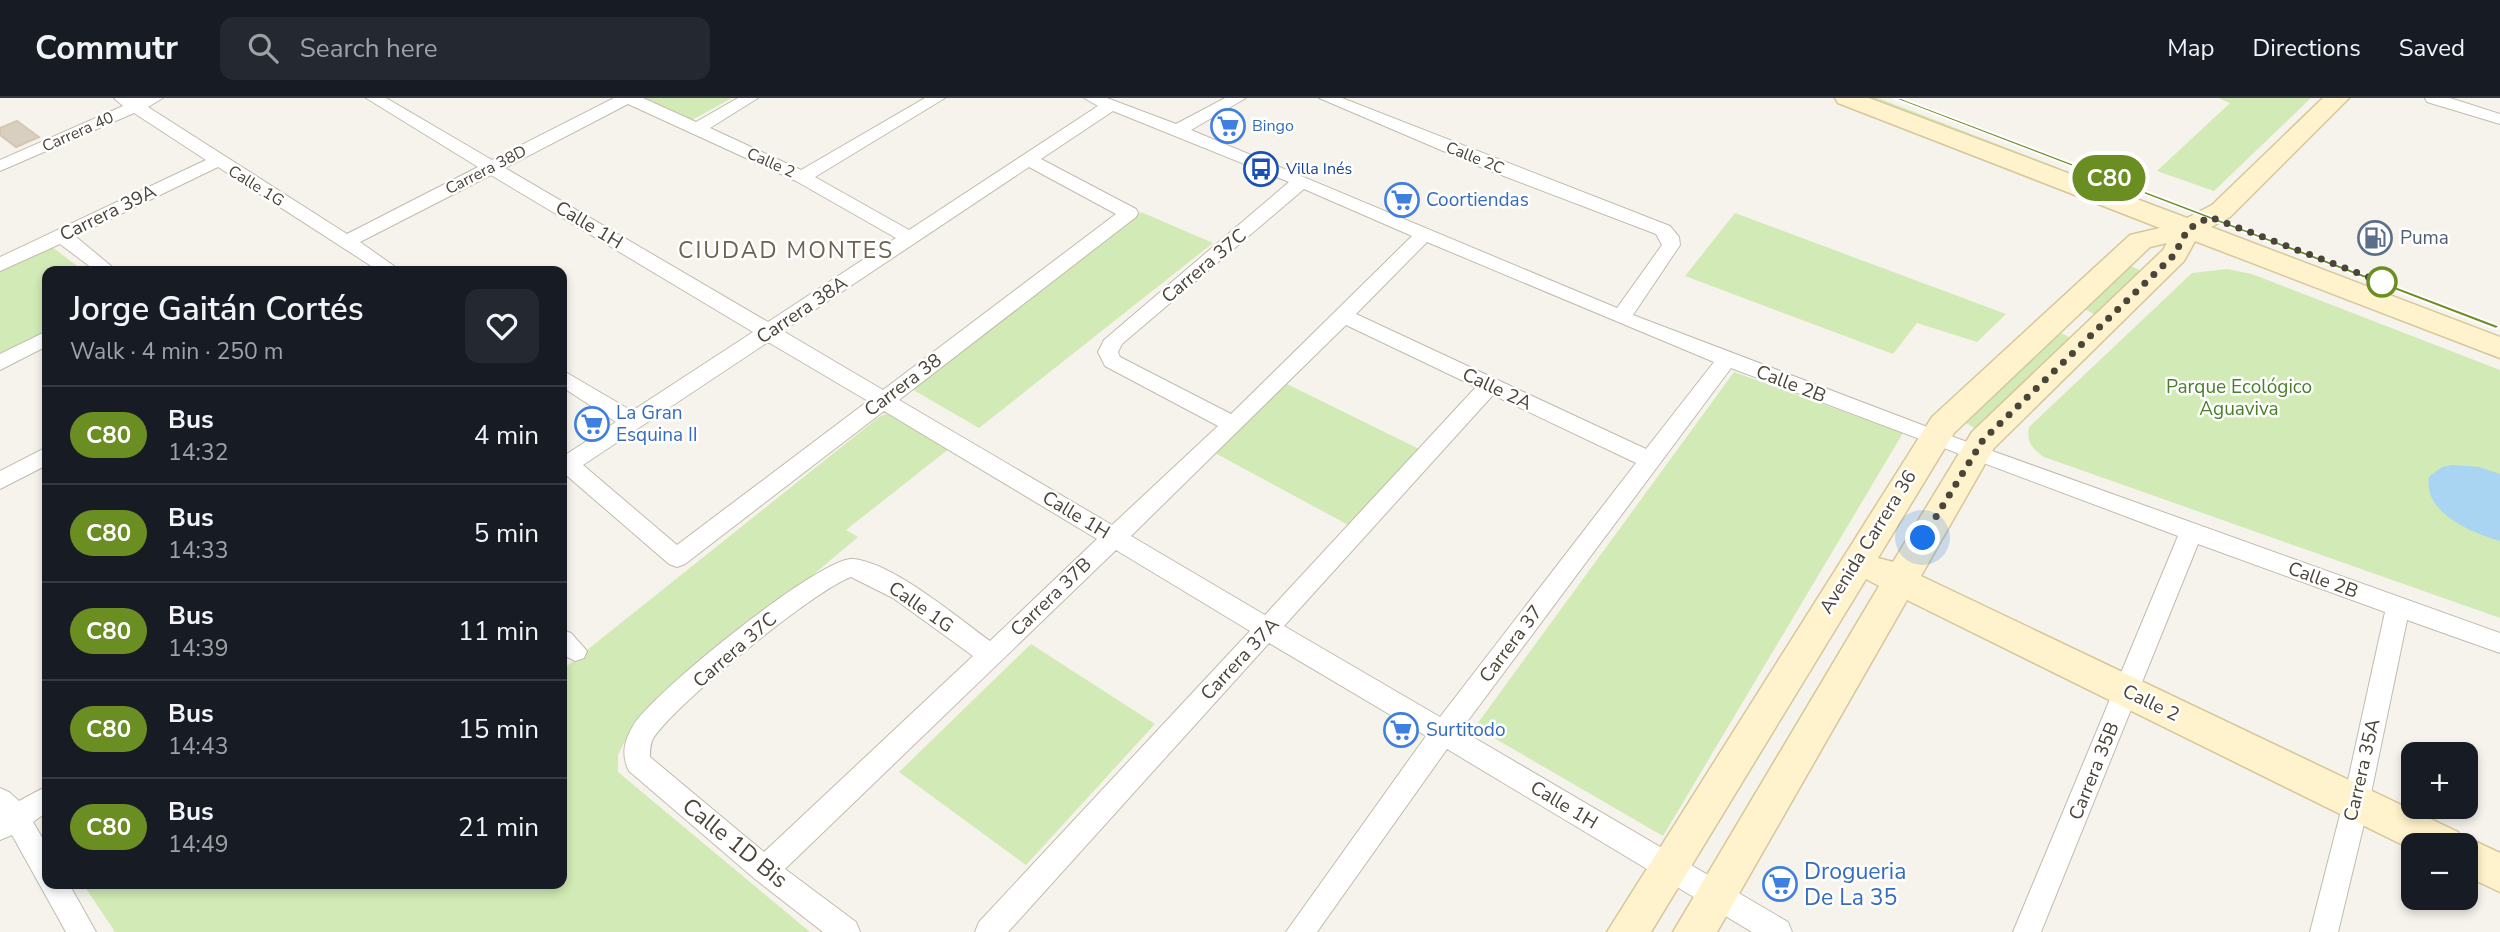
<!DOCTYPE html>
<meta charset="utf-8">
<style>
:root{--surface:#171b24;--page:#242831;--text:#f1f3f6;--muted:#9ea1a6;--line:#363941}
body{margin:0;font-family:"Nunito Sans",sans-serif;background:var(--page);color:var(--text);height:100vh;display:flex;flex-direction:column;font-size:26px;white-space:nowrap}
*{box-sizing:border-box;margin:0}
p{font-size:23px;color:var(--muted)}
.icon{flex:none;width:38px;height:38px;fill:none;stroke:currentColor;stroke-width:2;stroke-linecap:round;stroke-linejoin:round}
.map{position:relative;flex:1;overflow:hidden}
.panel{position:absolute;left:42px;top:168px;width:525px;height:623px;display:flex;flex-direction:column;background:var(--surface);border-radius:14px;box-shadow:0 4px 10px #0003}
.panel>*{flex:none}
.badge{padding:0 14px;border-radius:23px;font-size:24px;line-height:46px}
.tools{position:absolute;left:2401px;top:644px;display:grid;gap:14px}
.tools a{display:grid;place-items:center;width:77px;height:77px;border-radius:14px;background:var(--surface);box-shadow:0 4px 10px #0003;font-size:35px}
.you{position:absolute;width:35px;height:35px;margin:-18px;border:5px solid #fff;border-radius:50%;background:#1a73e8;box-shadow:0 0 0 10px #1a73e833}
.map>.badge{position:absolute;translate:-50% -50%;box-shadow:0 0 0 4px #fff}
.round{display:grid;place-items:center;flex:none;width:74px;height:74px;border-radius:14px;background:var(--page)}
.overview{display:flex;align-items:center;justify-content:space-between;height:119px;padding:0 28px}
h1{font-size:33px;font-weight:600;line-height:52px}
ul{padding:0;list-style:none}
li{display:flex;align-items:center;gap:21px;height:98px;padding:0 28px;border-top:2px solid var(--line)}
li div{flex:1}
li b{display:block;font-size:26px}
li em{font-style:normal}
li .badge{min-width:77px;font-weight:700;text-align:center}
header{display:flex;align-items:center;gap:42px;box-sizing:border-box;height:98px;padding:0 35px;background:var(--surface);border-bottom:2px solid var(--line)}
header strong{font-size:33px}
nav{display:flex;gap:38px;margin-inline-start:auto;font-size:24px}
.search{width:490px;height:63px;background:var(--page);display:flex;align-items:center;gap:18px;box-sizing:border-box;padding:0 24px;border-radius:14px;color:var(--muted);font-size:26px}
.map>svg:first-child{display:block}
.green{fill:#d2eab5}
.water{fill:#a9d4f2}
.building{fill:#d8cfc1;stroke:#d3c7b4;stroke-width:2}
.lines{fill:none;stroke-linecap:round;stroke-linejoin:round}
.street-casing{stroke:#c2bbae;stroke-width:2}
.secondary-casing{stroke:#d6c79b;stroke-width:3}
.street{fill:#fff;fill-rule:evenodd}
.secondary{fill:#fff3cd;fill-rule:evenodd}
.line{fill:#6b8e23;stroke:#fff;stroke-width:2}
.walk{stroke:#4b4439;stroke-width:7;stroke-dasharray:0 12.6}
.stop-dot{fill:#fff;stroke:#6b8e23;stroke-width:3.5}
.labels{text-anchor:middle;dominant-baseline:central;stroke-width:5;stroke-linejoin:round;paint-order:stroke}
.far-shop-label{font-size:16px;fill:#366cbe;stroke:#fff;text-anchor:start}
.far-street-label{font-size:16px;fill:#4b4439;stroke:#fff}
.far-transit-label{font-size:16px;fill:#164399;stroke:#fff;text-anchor:start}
.shop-label{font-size:19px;fill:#366cbe;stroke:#fff;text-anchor:start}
.street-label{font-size:19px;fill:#4b4439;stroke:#fff}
.service-label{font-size:19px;fill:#4e5e75;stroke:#fff;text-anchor:start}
.park-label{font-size:19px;fill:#4a7f2a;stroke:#fff}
.quarter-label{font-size:23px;letter-spacing:2px;fill:#6e6250;stroke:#fff}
.near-street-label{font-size:23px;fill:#4b4439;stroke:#fff}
.near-shop-label{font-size:23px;fill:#366cbe;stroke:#fff;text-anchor:start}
</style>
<header>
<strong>Commutr</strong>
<div class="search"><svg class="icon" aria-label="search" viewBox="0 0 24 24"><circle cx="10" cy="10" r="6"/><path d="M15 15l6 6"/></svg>Search here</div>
<nav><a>Map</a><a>Directions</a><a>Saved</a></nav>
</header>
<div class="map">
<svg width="2500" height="834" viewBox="0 0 2500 834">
<rect width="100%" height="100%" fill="#f6f3ec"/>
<g class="green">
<path d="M 643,0 L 732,0 L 692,22 Z"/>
<path d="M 1863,0 L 1878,0 L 2059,70 L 2056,74 Z"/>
<path d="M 2218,0 L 2311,0 L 2214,93 L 2157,73 L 2230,5 Z"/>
<path d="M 1141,114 L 1213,145 L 979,330 L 910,290 Z"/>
<path d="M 1735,115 L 2006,216 L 1977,244 L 1917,225 L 1893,256 L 1685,178 Z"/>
<path d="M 52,149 L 84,173 L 47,173 L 47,234 L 0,258 L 0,174 Z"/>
<path d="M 2131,168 L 2141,173 L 2094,216 L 2084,211 Z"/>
<path d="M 2227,171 L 2252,176 L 2500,272 L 2500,520 L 2044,359 C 2033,351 2026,345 2029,329 L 2192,175 Z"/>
<path d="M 2057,233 L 2071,240 L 1978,332 L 1964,324 Z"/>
<path d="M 1734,274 L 1903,335 L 1663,738 L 1475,629 Z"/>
<path d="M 1287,286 L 1421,352 L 1352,429 L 1215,355 Z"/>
<path d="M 888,315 L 955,346 L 846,432 L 858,439 L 632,629 L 618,657 L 618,674 L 810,834 L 115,834 L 83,786 L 562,786 L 562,572 L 879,319 Z"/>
<path d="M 1031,546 L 1155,626 L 1026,767 L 899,674 Z"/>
</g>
<path class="water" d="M 2452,367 L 2479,369 L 2500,376 L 2500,443 C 2472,435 2423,415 2429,379 L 2442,369 Z"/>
<path class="building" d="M 17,23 L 39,39 L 16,49 L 0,37 L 0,30 Z"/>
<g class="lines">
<g class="street-casing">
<g id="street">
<path d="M 114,0 L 163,0 L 148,9 L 347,136 L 478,69 L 366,0 L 386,0 L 492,62 L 614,0 L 643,0 L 696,24 L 738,0 L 758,0 L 710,30 L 801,72 L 925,0 L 945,0 L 815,79 L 909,132 L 1098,8 L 1084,0 L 1107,0 L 1176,26 L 1225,0 L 1246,0 L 1191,32 L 1617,210 L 1662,147 L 1656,136 L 1483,70 L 1319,0 L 1342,0 L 1670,128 L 1679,139 L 1680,147 L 1633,217 L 1959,341 L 2500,535 L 2500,555 L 2407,522 L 2369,705 L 2338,834 L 2310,834 L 2343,705 L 2385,514 L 2198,446 L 2041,834 L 2013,834 L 2178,438 L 1731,270 L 1461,632 L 1788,824 L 1792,834 L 1752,834 L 1447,651 L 1317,834 L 1286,834 L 1426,638 L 1269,545 L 1008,834 L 975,834 L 979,824 L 1250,533 L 1116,452 L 785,771 L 856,824 L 860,834 L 823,834 L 755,781 L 629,673 C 621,657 624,643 633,628 C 651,596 819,460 852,461 C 891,463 958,520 990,543 L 1097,441 L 884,313 L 685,466 L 677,469 L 669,466 L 566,377 L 562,378 L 562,359 L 616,324 L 562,289 L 562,272 L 632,313 L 753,234 L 491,77 L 360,144 L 401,173 L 379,173 L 218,69 L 75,138 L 117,173 L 96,173 L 60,146 L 0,173 L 0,159 L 206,62 L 134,15 L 0,73 L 0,62 L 123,8 ZM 628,6 L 796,83 L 896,140 L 768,224 L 505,70 ZM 1113,13 L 1289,84 L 1104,242 L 1098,254 L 1105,268 L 1218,328 L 1112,427 L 899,302 L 1136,119 L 1138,115 L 1136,111 L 1041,61 ZM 1029,69 L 1116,116 L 883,292 L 783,233 ZM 1304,91 L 1412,138 L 1231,316 L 1120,259 L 1118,254 L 1122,246 ZM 1427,144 L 1714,264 L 1646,351 L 1356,216 ZM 1346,227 L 1476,289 L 1265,517 L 1131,438 ZM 768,244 L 868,303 L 677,447 L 583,367 ZM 1493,297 L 1636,365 L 1440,619 L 1284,528 ZM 851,479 L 893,500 L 973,558 L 764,754 L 650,659 C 650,652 650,645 654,639 C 678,604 813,493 851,479 Z"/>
<path d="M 2425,0 L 2450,0 L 2500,16 L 2500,26 L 2427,4 Z"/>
<path d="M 47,233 L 47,248 L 0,272 L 0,256 Z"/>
<path d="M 47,349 L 47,367 L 0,391 L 0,373 Z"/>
<path d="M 562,532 L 571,535 L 587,553 L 584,560 L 575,563 L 562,556 Z"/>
<path d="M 47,688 L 47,714 L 33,724 L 47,748 L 47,786 L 69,786 L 96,834 L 66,834 L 12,737 L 0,742 L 0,690 L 9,694 L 19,703 Z"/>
</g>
</g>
<g class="secondary-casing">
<path id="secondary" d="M 1835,0 L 1869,0 L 2187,120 L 2212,107 L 2323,0 L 2349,0 L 2230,119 L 2211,129 L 2500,239 L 2500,260 L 2195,143 L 2184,163 L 1994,350 L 1921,478 L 2458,734 L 2461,741 L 2466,739 L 2500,755 L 2500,794 L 2466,778 L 2466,747 L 2413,747 L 2413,752 L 1907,502 L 1717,834 L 1673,834 L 1879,488 L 1866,481 L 1651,834 L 1607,834 L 1932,319 L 2130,137 L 2160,130 L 1838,5 ZM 2167,145 L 2163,152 L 1972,334 L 1893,464 L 1878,460 L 1954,335 L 2150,149 Z"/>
</g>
<use href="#street" class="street"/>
<use href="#secondary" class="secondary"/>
</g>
<path class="line" d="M 1893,0 L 1901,0 L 2500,228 L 2496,231 Z"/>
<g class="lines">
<path class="walk" d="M 1923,440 L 1983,342 L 2174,157 L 2188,131 L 2210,119 L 2382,184"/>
</g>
<defs>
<g id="supermarket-ring" transform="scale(1.75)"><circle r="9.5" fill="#fff" stroke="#3f7fe0" stroke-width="1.5"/><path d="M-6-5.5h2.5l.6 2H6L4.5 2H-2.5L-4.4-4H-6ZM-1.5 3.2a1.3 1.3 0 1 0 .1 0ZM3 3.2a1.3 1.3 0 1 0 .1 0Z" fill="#3f7fe0"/></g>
<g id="bus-ring" transform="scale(1.75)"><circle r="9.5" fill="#fff" stroke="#1a4fb4" stroke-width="1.5"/><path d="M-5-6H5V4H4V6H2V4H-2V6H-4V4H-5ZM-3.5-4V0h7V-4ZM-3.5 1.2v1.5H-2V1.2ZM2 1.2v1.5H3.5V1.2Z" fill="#1a4fb4"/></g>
<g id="fuel-ring" transform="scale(1.75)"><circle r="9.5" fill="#fff" stroke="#5c6f8a" stroke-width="1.5"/><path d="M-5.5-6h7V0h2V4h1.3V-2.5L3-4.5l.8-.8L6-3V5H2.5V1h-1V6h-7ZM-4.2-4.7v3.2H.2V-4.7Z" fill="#5c6f8a"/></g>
</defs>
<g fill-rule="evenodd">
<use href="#supermarket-ring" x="1228" y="28"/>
<use href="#bus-ring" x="1261" y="71"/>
<use href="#supermarket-ring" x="1402" y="102"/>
<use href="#fuel-ring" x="2375" y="140"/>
<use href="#supermarket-ring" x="592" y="326"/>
<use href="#supermarket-ring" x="1401" y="632"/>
<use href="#supermarket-ring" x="1780" y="786"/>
</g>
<circle class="stop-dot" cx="2382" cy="184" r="14"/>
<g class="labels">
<g class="far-shop-label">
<text x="1252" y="28">Bingo</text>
</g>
<g class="far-street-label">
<text transform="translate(78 34) rotate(-24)">Carrera 40</text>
<text transform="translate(1475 60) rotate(22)">Calle 2C</text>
<text transform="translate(771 65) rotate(24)">Calle 2</text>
<text transform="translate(486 72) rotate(-27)">Carrera 38D</text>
<text transform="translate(256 88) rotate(32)">Calle 1G</text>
</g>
<g class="far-transit-label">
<text x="1286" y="71">Villa Inés</text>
</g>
<g class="shop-label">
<text x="1426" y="102">Coortiendas</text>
<text x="616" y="315">La Gran<tspan x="616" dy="22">Esquina II</tspan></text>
<text x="1426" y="632">Surtitodo</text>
</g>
<g class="street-label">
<text transform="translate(108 115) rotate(-26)">Carrera 39A</text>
<text transform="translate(589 127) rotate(31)">Calle 1H</text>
<text transform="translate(1204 168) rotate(-40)">Carrera 37C</text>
<text transform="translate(802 212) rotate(-34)">Carrera 38A</text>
<text transform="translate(1791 286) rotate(21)">Calle 2B</text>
<text transform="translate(903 287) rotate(-37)">Carrera 38</text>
<text transform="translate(1497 291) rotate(25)">Calle 2A</text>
<text transform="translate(1076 417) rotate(31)">Calle 1H</text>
<text transform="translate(1868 444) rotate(-58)">Avenida Carrera 36</text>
<text transform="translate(2323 482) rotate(20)">Calle 2B</text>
<text transform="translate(1051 499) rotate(-44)">Carrera 37B</text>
<text transform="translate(921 509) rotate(35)">Calle 1G</text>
<text transform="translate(1511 546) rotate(-53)">Carrera 37</text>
<text transform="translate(735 552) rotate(-41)">Carrera 37C</text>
<text transform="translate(1240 561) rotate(-47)">Carrera 37A</text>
<text transform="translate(2151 605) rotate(26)">Calle 2</text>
<text transform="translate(2362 672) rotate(-77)">Carrera 35A</text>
<text transform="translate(2094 673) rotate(-68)">Carrera 35B</text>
<text transform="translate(1564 707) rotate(31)">Calle 1H</text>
</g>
<g class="service-label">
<text x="2400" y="140">Puma</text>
</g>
<g class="park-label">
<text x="2239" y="289">Parque Ecológico<tspan x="2239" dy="22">Aguaviva</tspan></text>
</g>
<g class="quarter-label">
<text x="786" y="152">CIUDAD MONTES</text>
</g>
<g class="near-street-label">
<text transform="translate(735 745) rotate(39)">Calle 1D Bis</text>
</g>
<g class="near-shop-label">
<text x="1804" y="773">Drogueria<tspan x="1804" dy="26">De La 35</tspan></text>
</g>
</g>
</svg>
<div class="tools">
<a>+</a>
<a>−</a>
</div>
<div class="you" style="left:1923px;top:440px"></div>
<b class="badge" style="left:2109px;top:80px;background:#6b8e23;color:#fff">C80</b>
<section class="panel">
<div class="overview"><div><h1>Jorge Gaitán Cortés</h1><p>Walk · 4 min · 250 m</p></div><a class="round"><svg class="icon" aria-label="heart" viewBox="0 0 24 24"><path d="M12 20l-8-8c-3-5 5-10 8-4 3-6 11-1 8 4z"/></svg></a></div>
<ul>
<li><span class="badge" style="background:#6b8e23;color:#fff">C80</span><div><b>Bus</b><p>14:32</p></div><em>4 min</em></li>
<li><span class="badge" style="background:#6b8e23;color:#fff">C80</span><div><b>Bus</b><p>14:33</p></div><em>5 min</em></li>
<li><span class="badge" style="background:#6b8e23;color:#fff">C80</span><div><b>Bus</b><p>14:39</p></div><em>11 min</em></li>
<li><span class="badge" style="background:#6b8e23;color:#fff">C80</span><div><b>Bus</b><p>14:43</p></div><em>15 min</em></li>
<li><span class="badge" style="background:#6b8e23;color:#fff">C80</span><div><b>Bus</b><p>14:49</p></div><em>21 min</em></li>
</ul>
</section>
</div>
